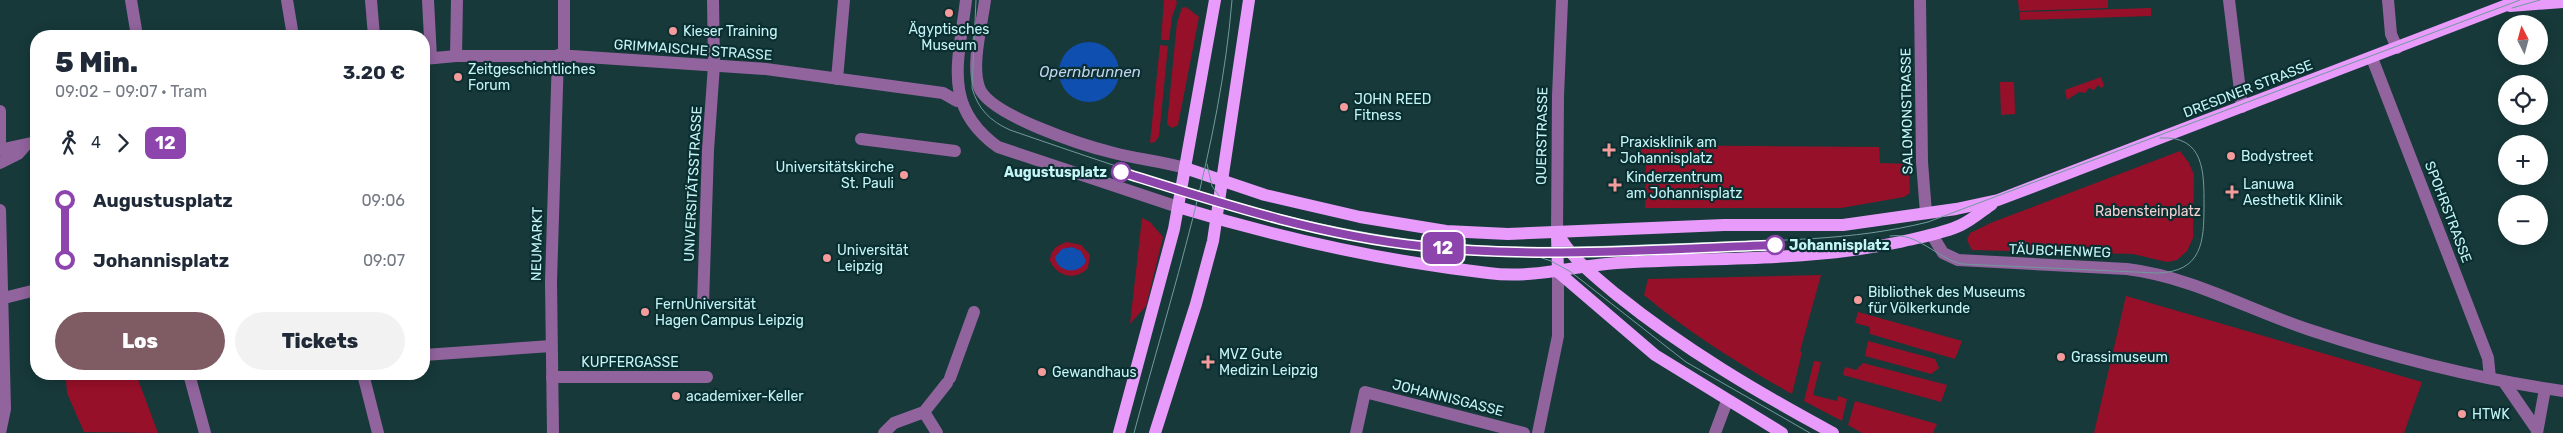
<!DOCTYPE html>
<html lang="de">
<meta charset="utf-8">
<style>
:root{--surface:#fff;--page:#f2f2f3;--text:#1f2937;--muted:#747a83;--accent:#7f5c64}
body{margin:0;font-family:Rubik,sans-serif;background:var(--page);color:var(--text);height:100vh;display:flex;flex-direction:column;font-size:19px;white-space:nowrap}
*{box-sizing:border-box;margin:0}
p{font-size:16px;color:var(--muted)}
.icon{flex:none;width:28px;height:28px;fill:none;stroke:currentColor;stroke-width:2;stroke-linecap:round;stroke-linejoin:round}
.map{position:relative;flex:1;overflow:hidden}
.details{position:absolute;left:30px;top:30px;width:400px;height:350px;display:flex;flex-direction:column;background:var(--surface);border-radius:20px;box-shadow:0 2px 12px #0003}
.details>*{flex:none}
.badge{padding:0 10px;border-radius:8px;font-size:18px;line-height:32px}
.needle{width:32px;rotate:354deg}
.fabs{position:absolute;left:2498px;top:15px;display:grid;gap:10px}
.fabs a{display:grid;place-items:center;width:50px;height:50px;border-radius:50%;background:var(--surface);box-shadow:0 2px 12px #0003;font-size:25px}
.map>.badge{position:absolute;translate:-50% -50%;box-shadow:0 0 0 2px #fff}
.legs{display:flex;align-items:center;gap:8px;height:55px;padding:0 25px;font-size:16px}
.legs p{margin-inline-start:auto}
.summary{display:flex;align-items:center;justify-content:space-between;height:85px;padding:0 25px}
h1{font-size:28px;font-weight:800;line-height:38px}
.button{display:flex;gap:10px;margin-top:auto;padding:10px 25px}
.button a{flex:1;height:58px;border-radius:30px;background:var(--accent);color:#fff;font-size:20px;font-weight:800;line-height:58px;text-align:center}
.button a+a{background:var(--page);color:var(--text)}
ul{padding:0 25px;list-style:none}
li{display:flex;align-items:center;gap:18px;height:60px;font-size:19px}
li i{display:grid;place-items:center;width:8px;height:100%;margin:0 6px;background:currentColor}
li i::after{content:'';width:12px;height:12px;margin:-6px;border:4px solid;border-radius:50%;background:var(--surface)}
li p{margin-inline-start:auto}
li:first-child i{background:linear-gradient(#0000 50%,currentColor 0)}
li:last-child i{background:linear-gradient(currentColor 50%,#0000 0)}
.map>svg:first-child{display:block}
.green{fill:#971029}
.water{fill:#0f4faf}
.lines{fill:none;stroke-linecap:round;stroke-linejoin:round}
.minor{stroke:#92649e;stroke-width:12}
.major{stroke:#e89bfb;stroke-width:12}
.tram{stroke:#709a9c;stroke-width:1}
.line-1-casing{stroke:#fff;stroke-width:11}
.line-1{stroke:#8e44ad;stroke-width:8}
.poi-dot{fill:#f59b9b;stroke:#0b2e30;stroke-width:2}
.stop-1-dot{fill:#fff;stroke:#8e44ad;stroke-width:2.5}
.labels{text-anchor:middle;dominant-baseline:central;stroke-width:4.5;stroke-linejoin:round;paint-order:stroke}
.poi-label{font-size:14px;fill:#c3f4f6;stroke:#0b2e30;text-anchor:start}
.street-label{font-size:14px;fill:#c3f4f6;stroke:#0b2e30}
.stop-label{font-size:14px;font-weight:bold;fill:#c3f4f6;stroke:#0b2e30;text-anchor:end}
.park-label{font-size:14px;fill:#f3d0d0;stroke:#0b2e30}
.water-label{font-size:15px;font-style:italic;fill:#c3d3ec;stroke:#0b2e30}
</style>
<div class="map">
<svg width="2563" height="433" viewBox="0 0 2563 433">
<rect width="100%" height="100%" fill="#17393a"/>
<g class="green">
<path d="M 1164,0 L 1176,0 L 1177,3 L 1172,17 L 1169,40 L 1161,40 Z"/>
<path d="M 2018,0 L 2108,0 L 2108,8 L 2019,11 Z"/>
<path d="M 1186,7 L 1199,17 L 1178,125 L 1172,128 L 1167,124 L 1177,23 L 1182,8 Z"/>
<path d="M 2151,8 L 2151,16 L 2020,20 L 2020,12 Z"/>
<path d="M 1160,45 L 1168,46 L 1159,136 L 1155,142 L 1150,143 Z"/>
<path d="M 2101,77 L 2104,86 L 2101,88 L 2098,85 L 2094,90 L 2089,88 L 2085,93 L 2079,92 L 2067,100 L 2065,90 Z"/>
<path d="M 2000,82 L 2014,82 L 2015,114 L 2001,115 Z"/>
<path d="M 1641,145 L 1879,147 L 1880,163 L 1909,164 L 1910,193 L 1904,197 L 1841,208 L 1645,208 L 1646,162 L 1641,157 Z"/>
<path d="M 2180,151 L 2189,163 L 2194,175 L 2193,229 L 2193,238 L 2187,251 L 2177,260 L 2167,262 L 2133,254 L 1972,250 L 1967,240 L 1970,233 L 1993,222 Z"/>
<path d="M 1142,218 L 1150,222 L 1163,237 L 1146,306 L 1130,324 Z"/>
<path d="M 1067,242 L 1081,245 L 1090,255 L 1088,268 C 1076,281 1057,277 1050,261 C 1050,250 1057,245 1067,242 Z"/>
<path d="M 1821,275 L 1800,351 L 1802,352 L 1792,394 C 1739,364 1691,334 1644,295 L 1648,279 Z"/>
<path d="M 2126,296 L 2422,382 L 2404,433 L 2094,433 Z"/>
<path d="M 1858,312 L 1962,341 L 1955,359 L 1870,334 L 1870,327 L 1855,323 Z"/>
<path d="M 1868,341 L 1935,359 L 1939,368 L 1931,374 L 1865,356 Z"/>
<path d="M 1814,361 L 1821,362 L 1813,395 L 1837,401 L 1838,396 L 1847,399 L 1842,421 L 1804,401 Z"/>
<path d="M 1863,363 L 1947,385 L 1941,402 L 1843,375 L 1845,367 L 1856,370 Z"/>
<path d="M 100,374 L 136,374 L 158,433 L 84,432 L 67,393 L 66,380 Z"/>
<path d="M 1855,401 L 1937,424 L 1933,433 L 1862,433 L 1848,425 Z"/>
</g>
<g class="water">
<circle cx="1089" cy="72" r="30"/>
<path d="M 1072,247 L 1081,251 L 1086,261 C 1080,275 1057,273 1055,257 L 1062,249 Z"/>
</g>
<g class="lines">
<g class="minor">
<path d="M 131,0 L 137,36"/>
<path d="M 287,0 L 293,36"/>
<path d="M 371,0 L 374,36"/>
<path d="M 428,0 L 431,58"/>
<path d="M 966,0 C 959,60 941,106 998,147 L 1178,207"/>
<path d="M 985,0 C 982,24 971,65 979,87 C 988,115 1085,146 1114,153 C 1137,159 1161,161 1185,168"/>
<path d="M 1920,0 L 1922,162 L 1926,213"/>
<path d="M 2229,0 L 2242,107"/>
<path d="M 2388,0 L 2391,34 L 2397,48"/>
<path d="M 564,55 L 564,0"/>
<path d="M 456,56 L 457,0"/>
<path d="M 2372,58 L 2488,358 L 2490,378"/>
<path d="M 424,59 L 456,56 L 572,56 L 766,69 L 943,93 L 957,101"/>
<path d="M 837,79 L 844,0"/>
<path d="M 0,111 L 0,143"/>
<path d="M 861,139 L 955,151"/>
<path d="M 0,150 L 36,142"/>
<path d="M 0,163 L 18,154 L 25,146"/>
<path d="M 0,210 L 5,409 L 0,433"/>
<path d="M 1557,232 L 1558,96 L 1562,0"/>
<path d="M 1932,235 L 1943,253 L 1958,260 L 2127,269 C 2192,277 2249,310 2310,330 C 2392,357 2477,379 2563,391"/>
<path d="M 0,299 L 36,290"/>
<path d="M 703,304 L 708,150 L 714,65 L 713,0"/>
<path d="M 424,355 L 551,346"/>
<path d="M 189,374 L 205,433"/>
<path d="M 363,374 L 378,433"/>
<path d="M 552,377 L 707,377"/>
<path d="M 950,378 L 974,312"/>
<path d="M 2504,382 L 2537,430"/>
<path d="M 924,412 L 937,433"/>
<path d="M 553,433 L 551,282 L 558,55"/>
<path d="M 884,433 L 894,423 L 924,412 L 947,383"/>
<path d="M 1356,433 L 1365,392 L 1524,433"/>
<path d="M 1538,433 L 1558,336 L 1558,272"/>
<path d="M 1715,433 L 1727,401"/>
<path d="M 2537,433 L 2545,389"/>
</g>
<g class="major">
<path d="M 2510,6 L 2563,2"/>
<path d="M 1185,168 L 1265,195 L 1360,217 L 1446,231 L 1508,234 L 1724,225 L 1843,225 L 1956,209 L 1998,200 L 2520,0"/>
<path d="M 1178,207 C 1280,238 1383,261 1488,273 C 1534,279 1572,266 1617,263 C 1712,257 1806,262 1900,242 C 1920,237 1942,234 1961,225 C 1972,220 1982,211 1992,204"/>
<path d="M 1557,232 C 1571,258 1594,276 1617,295 C 1684,349 1757,392 1833,433"/>
<path d="M 1557,235 L 1558,272"/>
<path d="M 1558,272 L 1655,355 L 1782,433"/>
<path d="M 1119,433 L 1174,229 L 1215,0"/>
<path d="M 1155,433 L 1196,304 L 1213,241 L 1249,0"/>
</g>
<g class="tram">
<path d="M 976,0 L 972,88 C 978,109 990,121 1010,130 C 1144,176 1280,224 1422,241 C 1513,252 1607,246 1699,243 C 1776,240 1852,241 1928,222 L 2520,0"/>
<path d="M 2512,8 L 2540,0"/>
<path d="M 1207,164 L 1212,186 L 1222,200"/>
<path d="M 1890,236 C 1918,232 1936,258 1962,264 L 2157,273 C 2202,272 2204,242 2204,206 C 2204,173 2205,135 2160,138"/>
<path d="M 1518,250 L 1551,261 L 1571,272 L 1686,362 L 1810,433"/>
<path d="M 1134,433 C 1172,291 1220,147 1232,0"/>
</g>
</g>
<g class="lines">
<g class="line-1-casing">
<path id="line-1" d="M 1121,172 C 1220,203 1317,235 1421,246 C 1538,259 1658,249 1775,245"/>
</g>
<use href="#line-1" class="line-1"/>
</g>
<g class="poi-dot">
<circle cx="949" cy="13" r="5"/>
<circle cx="673" cy="31" r="5"/>
<circle cx="458" cy="77" r="5"/>
<circle cx="1344" cy="107" r="5"/>
<path d="M1606.5 142.5h5v5h5v5h-5v5h-5v-5h-5v-5h5z"/>
<circle cx="2231" cy="156" r="5"/>
<circle cx="904" cy="175" r="5"/>
<path d="M1612.5 177.5h5v5h5v5h-5v5h-5v-5h-5v-5h5z"/>
<path d="M2229.5 184.5h5v5h5v5h-5v5h-5v-5h-5v-5h5z"/>
<circle cx="827" cy="258" r="5"/>
<circle cx="1858" cy="300" r="5"/>
<circle cx="645" cy="312" r="5"/>
<circle cx="2061" cy="357" r="5"/>
<path d="M1205.5 354.5h5v5h5v5h-5v5h-5v-5h-5v-5h5z"/>
<circle cx="1042" cy="372" r="5"/>
<circle cx="676" cy="396" r="5"/>
<circle cx="2462" cy="414" r="5"/>
</g>
<g class="stop-1-dot">
<circle cx="1121" cy="172" r="9"/>
<circle cx="1775" cy="245" r="9"/>
</g>
<g class="labels">
<g class="poi-label">
<text x="949" y="29" text-anchor="middle">Ägyptisches<tspan x="949" dy="16">Museum</tspan></text>
<text x="683" y="31">Kieser Training</text>
<text x="468" y="69">Zeitgeschichtliches<tspan x="468" dy="16">Forum</tspan></text>
<text x="1354" y="99">JOHN REED<tspan x="1354" dy="16">Fitness</tspan></text>
<text x="1620" y="142">Praxisklinik am<tspan x="1620" dy="16">Johannisplatz</tspan></text>
<text x="2241" y="156">Bodystreet</text>
<text x="894" y="167" text-anchor="end">Universitätskirche<tspan x="894" dy="16">St. Pauli</tspan></text>
<text x="1626" y="177">Kinderzentrum<tspan x="1626" dy="16">am Johannisplatz</tspan></text>
<text x="2243" y="184">Lanuwa<tspan x="2243" dy="16">Aesthetik Klinik</tspan></text>
<text x="837" y="250">Universität<tspan x="837" dy="16">Leipzig</tspan></text>
<text x="1868" y="292">Bibliothek des Museums<tspan x="1868" dy="16">für Völkerkunde</tspan></text>
<text x="655" y="304">FernUniversität<tspan x="655" dy="16">Hagen Campus Leipzig</tspan></text>
<text x="1219" y="354">MVZ Gute<tspan x="1219" dy="16">Medizin Leipzig</tspan></text>
<text x="2071" y="357">Grassimuseum</text>
<text x="1052" y="372">Gewandhaus</text>
<text x="686" y="396">academixer-Keller</text>
<text x="2472" y="414">HTWK</text>
</g>
<g class="street-label">
<text transform="translate(693 50) rotate(4)">GRIMMAISCHE STRASSE</text>
<text transform="translate(2248 89) rotate(-21)">DRESDNER STRASSE</text>
<text transform="translate(1907 111) rotate(-91)">SALOMONSTRASSE</text>
<text transform="translate(1542 136) rotate(-89)">QUERSTRASSE</text>
<text transform="translate(693 184) rotate(-87)">UNIVERSITÄTSSTRASSE</text>
<text transform="translate(2448 212) rotate(69)">SPOHRSTRASSE</text>
<text transform="translate(537 244) rotate(-89)">NEUMARKT</text>
<text transform="translate(2060 251) rotate(2)">TÄUBCHENWEG</text>
<text x="630" y="362">KUPFERGASSE</text>
<text transform="translate(1448 398) rotate(14)">JOHANNISGASSE</text>
</g>
<g class="stop-label">
<text x="1107" y="172">Augustusplatz</text>
<text x="1789" y="245" text-anchor="start">Johannisplatz</text>
</g>
<g class="park-label">
<text x="2148" y="211">Rabensteinplatz</text>
</g>
<g class="water-label">
<text x="1090" y="72">Opernbrunnen</text>
</g>
</g>
</svg>
<div class="fabs">
<a><svg class="needle" viewBox="-14 -14 28 28"><path d="M0-13l5 13h-10z" fill="#e53935"/><path d="M0 13l5-13h-10z" fill="#747a83"/></svg></a>
<a><svg class="icon" aria-label="locate" viewBox="0 0 24 24"><circle cx="12" cy="12" r="6"/><path d="M12 2v4M12 18v4M2 12h4M18 12h4"/></svg></a>
<a>+</a>
<a>−</a>
</div>
<b class="badge" style="left:1443px;top:248px;background:#8e44ad;color:#fff">12</b>
<section class="details">
<div class="summary"><div><h1>5 Min.</h1><p>09:02 – 09:07 · Tram</p></div><b>3.20 €</b></div>
<div class="legs"><svg class="icon" aria-label="walk" viewBox="0 0 24 24"><circle cx="13" cy="4" r="2"/><path d="M13 8l-2 6 4 7M11 14l-3 7M7 12l3-4h3l4 4"/></svg>4<svg class="icon" aria-label="forward" viewBox="0 0 24 24"><path d="M9 5l7 7-7 7"/></svg><b class="badge" style="background:#8e44ad;color:#fff">12</b></div>
<ul>
<li><i style="color:#8e44ad"></i><b>Augustusplatz</b><p>09:06</p></li>
<li><i style="color:#8e44ad"></i><b>Johannisplatz</b><p>09:07</p></li>
</ul>
<div class="button"><a>Los</a><a>Tickets</a></div>
</section>
</div>
